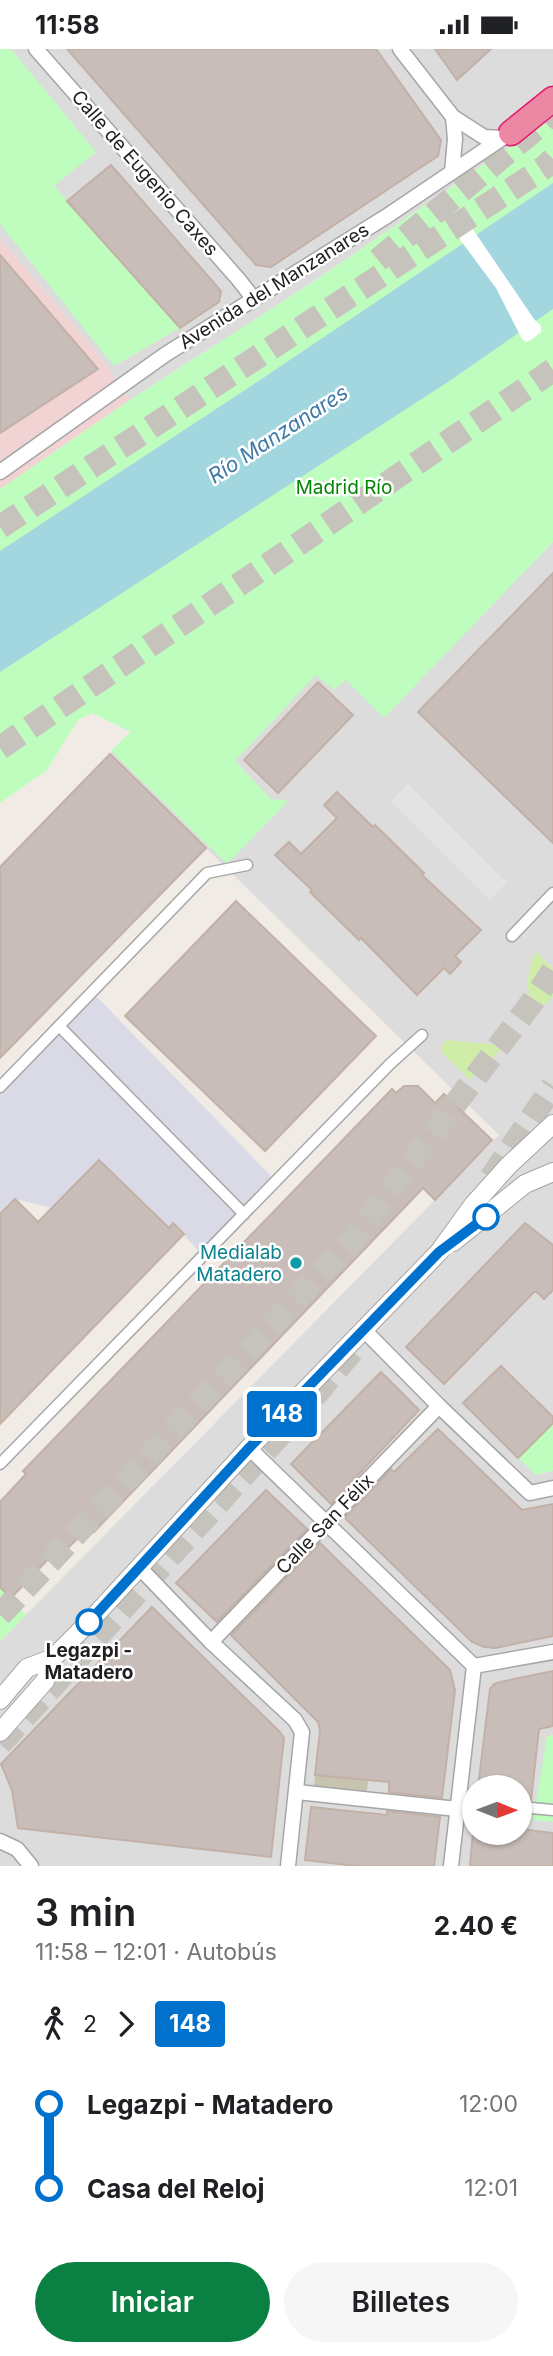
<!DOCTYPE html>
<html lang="es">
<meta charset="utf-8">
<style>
:root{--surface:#fff;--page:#f6f6f6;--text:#202124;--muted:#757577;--accent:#0b8043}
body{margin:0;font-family:Inter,sans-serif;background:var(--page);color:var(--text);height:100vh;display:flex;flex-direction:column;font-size:26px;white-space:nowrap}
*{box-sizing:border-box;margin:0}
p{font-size:23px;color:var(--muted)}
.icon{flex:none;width:38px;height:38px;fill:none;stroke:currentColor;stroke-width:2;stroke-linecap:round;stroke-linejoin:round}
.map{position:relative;height:1817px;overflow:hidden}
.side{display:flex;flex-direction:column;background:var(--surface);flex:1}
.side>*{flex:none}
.badge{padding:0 14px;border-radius:5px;font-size:24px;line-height:46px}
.needle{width:46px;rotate:91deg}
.buttons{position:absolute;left:462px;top:1726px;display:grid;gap:14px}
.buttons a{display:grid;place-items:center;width:70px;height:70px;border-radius:50%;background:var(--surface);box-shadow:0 2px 5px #0004;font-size:35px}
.map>.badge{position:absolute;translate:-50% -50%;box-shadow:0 0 0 4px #fff}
.legs{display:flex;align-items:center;gap:10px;height:77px;padding:0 35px;font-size:23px}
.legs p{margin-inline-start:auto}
.summary{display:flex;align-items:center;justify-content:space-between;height:119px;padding:0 35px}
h1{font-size:38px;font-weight:600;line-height:52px}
.cta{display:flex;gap:14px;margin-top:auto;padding:14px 35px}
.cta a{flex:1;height:80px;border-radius:42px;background:var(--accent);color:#fff;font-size:28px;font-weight:600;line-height:80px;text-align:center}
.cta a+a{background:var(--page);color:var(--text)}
ul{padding:0 35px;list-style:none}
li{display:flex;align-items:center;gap:24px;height:84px;font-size:26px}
li i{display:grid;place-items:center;width:10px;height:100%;margin:0 9px;background:currentColor}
li i::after{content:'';width:18px;height:18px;margin:-9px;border:5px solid;border-radius:50%;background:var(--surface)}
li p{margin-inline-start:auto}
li:first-child i{background:linear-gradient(#0000 50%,currentColor 0)}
li:last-child i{background:linear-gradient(currentColor 50%,#0000 0)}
.status{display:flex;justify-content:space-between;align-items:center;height:49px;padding:0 35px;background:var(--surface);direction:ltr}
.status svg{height:19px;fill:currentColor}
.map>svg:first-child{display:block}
.residential{fill:#dddcdc;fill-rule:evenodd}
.commercial{fill:#f2d3d4}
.construction{fill:#c6c4af}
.grass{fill:#cfeda8}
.park{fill:#bffdbf}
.parking{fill:#e3e3e3}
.plaza{fill:#d9dae6}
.water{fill:#a3d7e0}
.pier{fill:#fff}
.building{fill:#c8bdb8;stroke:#c3b0a6;stroke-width:2}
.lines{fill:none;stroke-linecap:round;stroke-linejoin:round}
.motorway-tunnel{stroke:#c6c3bd;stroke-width:24;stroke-dasharray:24 12;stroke-linecap:butt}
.pedestrian-casing{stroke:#a6a6a6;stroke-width:13}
.minor-casing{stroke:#a6a6a6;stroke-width:17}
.tertiary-casing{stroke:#a6a6a6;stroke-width:20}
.motorway-casing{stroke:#e51b70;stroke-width:27}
.pedestrian{stroke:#fff;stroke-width:10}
.minor{stroke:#fff;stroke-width:14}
.tertiary{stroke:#fff;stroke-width:18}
.motorway{stroke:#ec88a3;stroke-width:24}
.line-1-casing{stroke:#fff;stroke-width:16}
.line-1{stroke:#0072ce;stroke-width:10}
.stop-1-dot{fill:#fff;stroke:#0072ce;stroke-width:3.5}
.culture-dot{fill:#0f9aa8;stroke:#fff;stroke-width:2.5}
.labels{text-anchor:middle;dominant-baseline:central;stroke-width:5;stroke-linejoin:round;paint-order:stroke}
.street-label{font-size:19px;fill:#1f1f1f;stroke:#fff}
.park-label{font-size:19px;fill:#058506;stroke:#fff}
.culture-label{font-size:19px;fill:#0d838f;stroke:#fff;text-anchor:end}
.stop-label{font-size:19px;font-weight:bold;fill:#1f1f1f;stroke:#fff}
.water-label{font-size:21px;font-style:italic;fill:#407aa5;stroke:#fff}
</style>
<div class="status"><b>11:58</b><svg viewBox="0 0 49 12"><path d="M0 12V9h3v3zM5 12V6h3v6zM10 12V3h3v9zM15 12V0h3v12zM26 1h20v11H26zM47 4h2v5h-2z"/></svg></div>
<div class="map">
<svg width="553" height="1817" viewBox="0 0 553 1817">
<rect width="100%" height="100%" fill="#f0ece5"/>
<g class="residential">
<path d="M 0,0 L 553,0 L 553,68 L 313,233 L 130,351 L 103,312 L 0,189 Z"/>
<path d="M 553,334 L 553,1817 L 0,1817 L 0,1592 L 499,1086 L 110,705 L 156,656 ZM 474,1738 L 520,1738 L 520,1783 L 474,1783 Z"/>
</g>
<path class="commercial" d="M 0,189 L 103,312 L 130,351 L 0,440 Z"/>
<path class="construction" d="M 315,1726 L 368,1731 L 367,1744 L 314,1739 Z"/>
<g class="grass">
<path d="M 536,903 L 553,919 L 553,948 L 538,962 C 523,950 527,918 536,903 Z"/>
<path d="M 447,991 L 501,996 L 501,1001 L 470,1031 L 442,1004 L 441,997 Z"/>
</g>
<g class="park">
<path d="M 0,0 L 11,0 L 96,103 L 54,137 L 180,279 L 114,317 L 0,175 Z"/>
<path d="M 553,68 L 553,493 L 384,669 L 346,631 L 334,641 L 316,626 L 235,712 L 271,750 L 288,752 L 227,815 L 111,702 L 131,683 L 92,664 L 78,671 L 47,721 L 0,754 L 0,440 L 130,351 L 313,233 Z"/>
<path d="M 553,1374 L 553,1422 L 536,1426 L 518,1409 Z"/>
<path d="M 0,1538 L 26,1566 L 0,1592 Z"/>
<path d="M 553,1686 L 553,1773 L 533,1771 L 547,1687 Z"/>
</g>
<path class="parking" d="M 408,735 L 507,833 L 490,851 L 391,752 Z"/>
<path class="plaza" d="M 92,943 L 276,1132 L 203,1207 L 174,1175 L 169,1179 L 99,1111 L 52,1159 L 15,1150 L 0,1165 L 0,1038 Z"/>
<path class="water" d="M 553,134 L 553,260 L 448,333 L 0,623 L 0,502 L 257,333 Z"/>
<path class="pier" d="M 472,179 L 534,270 L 541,277 L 541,283 L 531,291 L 526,293 L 522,290 L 496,239 L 461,192 L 459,186 Z"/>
<g class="building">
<path d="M 67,0 L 376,0 L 441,91 L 438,107 L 271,218 L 256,216 Z"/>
<path d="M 435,0 L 491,0 L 457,31 Z"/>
<path d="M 111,116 L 221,242 L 219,253 L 180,279 L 67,152 Z"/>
<path d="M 0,206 L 98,320 L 0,384 Z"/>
<path d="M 553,524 L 553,794 L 418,663 Z"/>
<path d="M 318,633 L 353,666 L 278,744 L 244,711 Z"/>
<path d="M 110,705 L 206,799 L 0,1009 L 0,818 Z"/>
<path d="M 337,743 L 373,778 L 375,776 L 424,824 L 422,826 L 481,881 L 455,907 L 461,913 L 450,925 L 444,919 L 417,946 L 361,889 L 359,891 L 310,843 L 312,841 L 275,806 L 289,793 L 301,805 L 337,769 L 324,756 Z"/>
<path d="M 236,852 L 376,987 L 265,1102 L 125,967 Z"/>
<path d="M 404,1037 L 418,1037 L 435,1054 L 444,1045 L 492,1091 L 435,1151 L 423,1139 L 94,1483 L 89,1478 L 60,1507 L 55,1503 L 11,1549 L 0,1538 L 0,1453 L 26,1425 L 23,1422 L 392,1040 L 396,1044 Z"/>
<path d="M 99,1111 L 169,1179 L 173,1174 L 184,1185 L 0,1375 L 0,1165 L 15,1150 L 38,1173 Z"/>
<path d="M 525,1174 L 553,1196 L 553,1241 L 544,1250 L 537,1243 L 534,1243 L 444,1335 L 406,1298 Z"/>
<path d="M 501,1317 L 553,1368 L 553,1374 L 518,1409 L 463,1354 Z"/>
<path d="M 381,1323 L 419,1361 L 331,1455 L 291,1415 Z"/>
<path d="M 438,1380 L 522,1461 L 553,1455 L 553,1587 L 495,1599 L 484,1598 L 472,1593 L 346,1470 L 346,1467 L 391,1420 L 394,1423 Z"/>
<path d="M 266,1441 L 307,1480 L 217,1573 L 176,1534 Z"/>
<path d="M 320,1494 L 450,1621 L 455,1641 L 442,1749 L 389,1743 L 389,1733 L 315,1726 L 320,1681 L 318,1673 L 231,1586 Z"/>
<path d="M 152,1558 L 279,1682 L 284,1689 L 271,1808 L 18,1779 L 12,1741 L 1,1715 Z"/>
<path d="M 553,1622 L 553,1677 L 539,1680 L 531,1751 L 520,1750 L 520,1738 L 478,1738 L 490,1640 L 494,1635 L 500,1633 Z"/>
<path d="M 311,1758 L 387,1766 L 387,1762 L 440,1768 L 434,1817 L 357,1817 L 305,1811 Z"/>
<path d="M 520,1780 L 553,1784 L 553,1817 L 470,1817 L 473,1783 L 520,1783 Z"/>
</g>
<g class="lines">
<g class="motorway-tunnel">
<path d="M 378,211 L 538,78 L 553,62"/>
<path d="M 0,478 L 545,118 L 553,110"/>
<path d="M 0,699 L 553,321"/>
<path d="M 491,1129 L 553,1037"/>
<path d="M 0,1566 L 354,1189 L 533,952 L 553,922"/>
<path d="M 0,1695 L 307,1356 L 352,1302"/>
</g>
<g class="pedestrian-casing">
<g id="pedestrian">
<path d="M 512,887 L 553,844"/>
<path d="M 59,977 L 244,1165"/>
<path d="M 0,1038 L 207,824 L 247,816"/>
<path d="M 0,1415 L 390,1015 L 422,986"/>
<path d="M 471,1753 L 474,1753"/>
<path d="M 520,1758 L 553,1761"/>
</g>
</g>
<g class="minor-casing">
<g id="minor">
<path d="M 36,0 L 239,231 L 253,249"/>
<path d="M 400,0 L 453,68 L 484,88 L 503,89"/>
<path d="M 452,123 L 455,90 L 453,68"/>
<path d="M 0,423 L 166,305 L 387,167 L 516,80"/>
<path d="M 364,1281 L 439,1357 L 530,1444 L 553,1439"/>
<path d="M 249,1399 L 474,1617"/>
<path d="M 139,1518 L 211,1593 L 295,1671 L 302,1683 L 288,1817"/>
<path d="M 211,1593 L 439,1357"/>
<path d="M 474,1617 L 553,1603"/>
<path d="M 297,1743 L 457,1760"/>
<path d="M 0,1792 L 17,1800 L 31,1817"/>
<path d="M 451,1817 L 474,1617"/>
</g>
</g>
<g class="tertiary-casing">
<g id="tertiary">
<path d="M 453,1193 L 525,1135 L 553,1123"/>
<path d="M 0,1651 L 27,1619 L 53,1609 L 89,1573 L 249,1399 L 439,1203 L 473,1156 L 508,1117 L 553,1075"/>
<path d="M 0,1683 L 45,1632 L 53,1609"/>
</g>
</g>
<g class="motorway-casing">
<path id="motorway" d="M 511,84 L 553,50"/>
</g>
<use href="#pedestrian" class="pedestrian"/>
<use href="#minor" class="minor"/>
<use href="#tertiary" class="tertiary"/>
<use href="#motorway" class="motorway"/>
</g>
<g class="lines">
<g class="line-1-casing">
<path id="line-1" d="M 89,1573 L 249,1399 L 439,1203 L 486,1168"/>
</g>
<use href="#line-1" class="line-1"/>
</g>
<g class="stop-1-dot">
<circle cx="486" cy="1168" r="12"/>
<circle cx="89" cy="1573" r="12"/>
</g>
<circle class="culture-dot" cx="296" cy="1214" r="7"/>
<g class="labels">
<g class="street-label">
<text transform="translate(145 124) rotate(49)">Calle de Eugenio Caxes</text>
<text transform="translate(274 237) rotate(-32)">Avenida del Manzanares</text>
<text transform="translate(325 1475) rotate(-46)">Calle San Félix</text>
</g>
<g class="park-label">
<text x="344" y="438">Madrid Río</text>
</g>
<g class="culture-label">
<text x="282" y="1203">Medialab<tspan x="282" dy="22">Matadero</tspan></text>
</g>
<g class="stop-label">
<text x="89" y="1601">Legazpi -<tspan x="89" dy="22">Matadero</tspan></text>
</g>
<g class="water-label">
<text transform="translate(278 385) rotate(-33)">Río Manzanares</text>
</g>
</g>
</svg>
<div class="buttons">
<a><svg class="needle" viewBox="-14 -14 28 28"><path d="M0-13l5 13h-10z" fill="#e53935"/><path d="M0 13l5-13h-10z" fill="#757577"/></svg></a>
</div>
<b class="badge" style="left:282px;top:1365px;background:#0072ce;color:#fff">148</b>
</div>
<section class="side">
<div class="summary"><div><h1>3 min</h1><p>11:58 – 12:01 · Autobús</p></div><b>2.40 €</b></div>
<div class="legs"><svg class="icon" aria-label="walk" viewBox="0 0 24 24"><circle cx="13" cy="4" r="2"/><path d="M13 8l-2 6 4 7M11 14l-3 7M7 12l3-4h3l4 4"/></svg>2<svg class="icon" aria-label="forward" viewBox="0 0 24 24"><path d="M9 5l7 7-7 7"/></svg><b class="badge" style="background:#0072ce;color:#fff">148</b></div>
<ul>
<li><i style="color:#0072ce"></i><b>Legazpi - Matadero</b><p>12:00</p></li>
<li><i style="color:#0072ce"></i><b>Casa del Reloj</b><p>12:01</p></li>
</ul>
<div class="cta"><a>Iniciar</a><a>Billetes</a></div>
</section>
